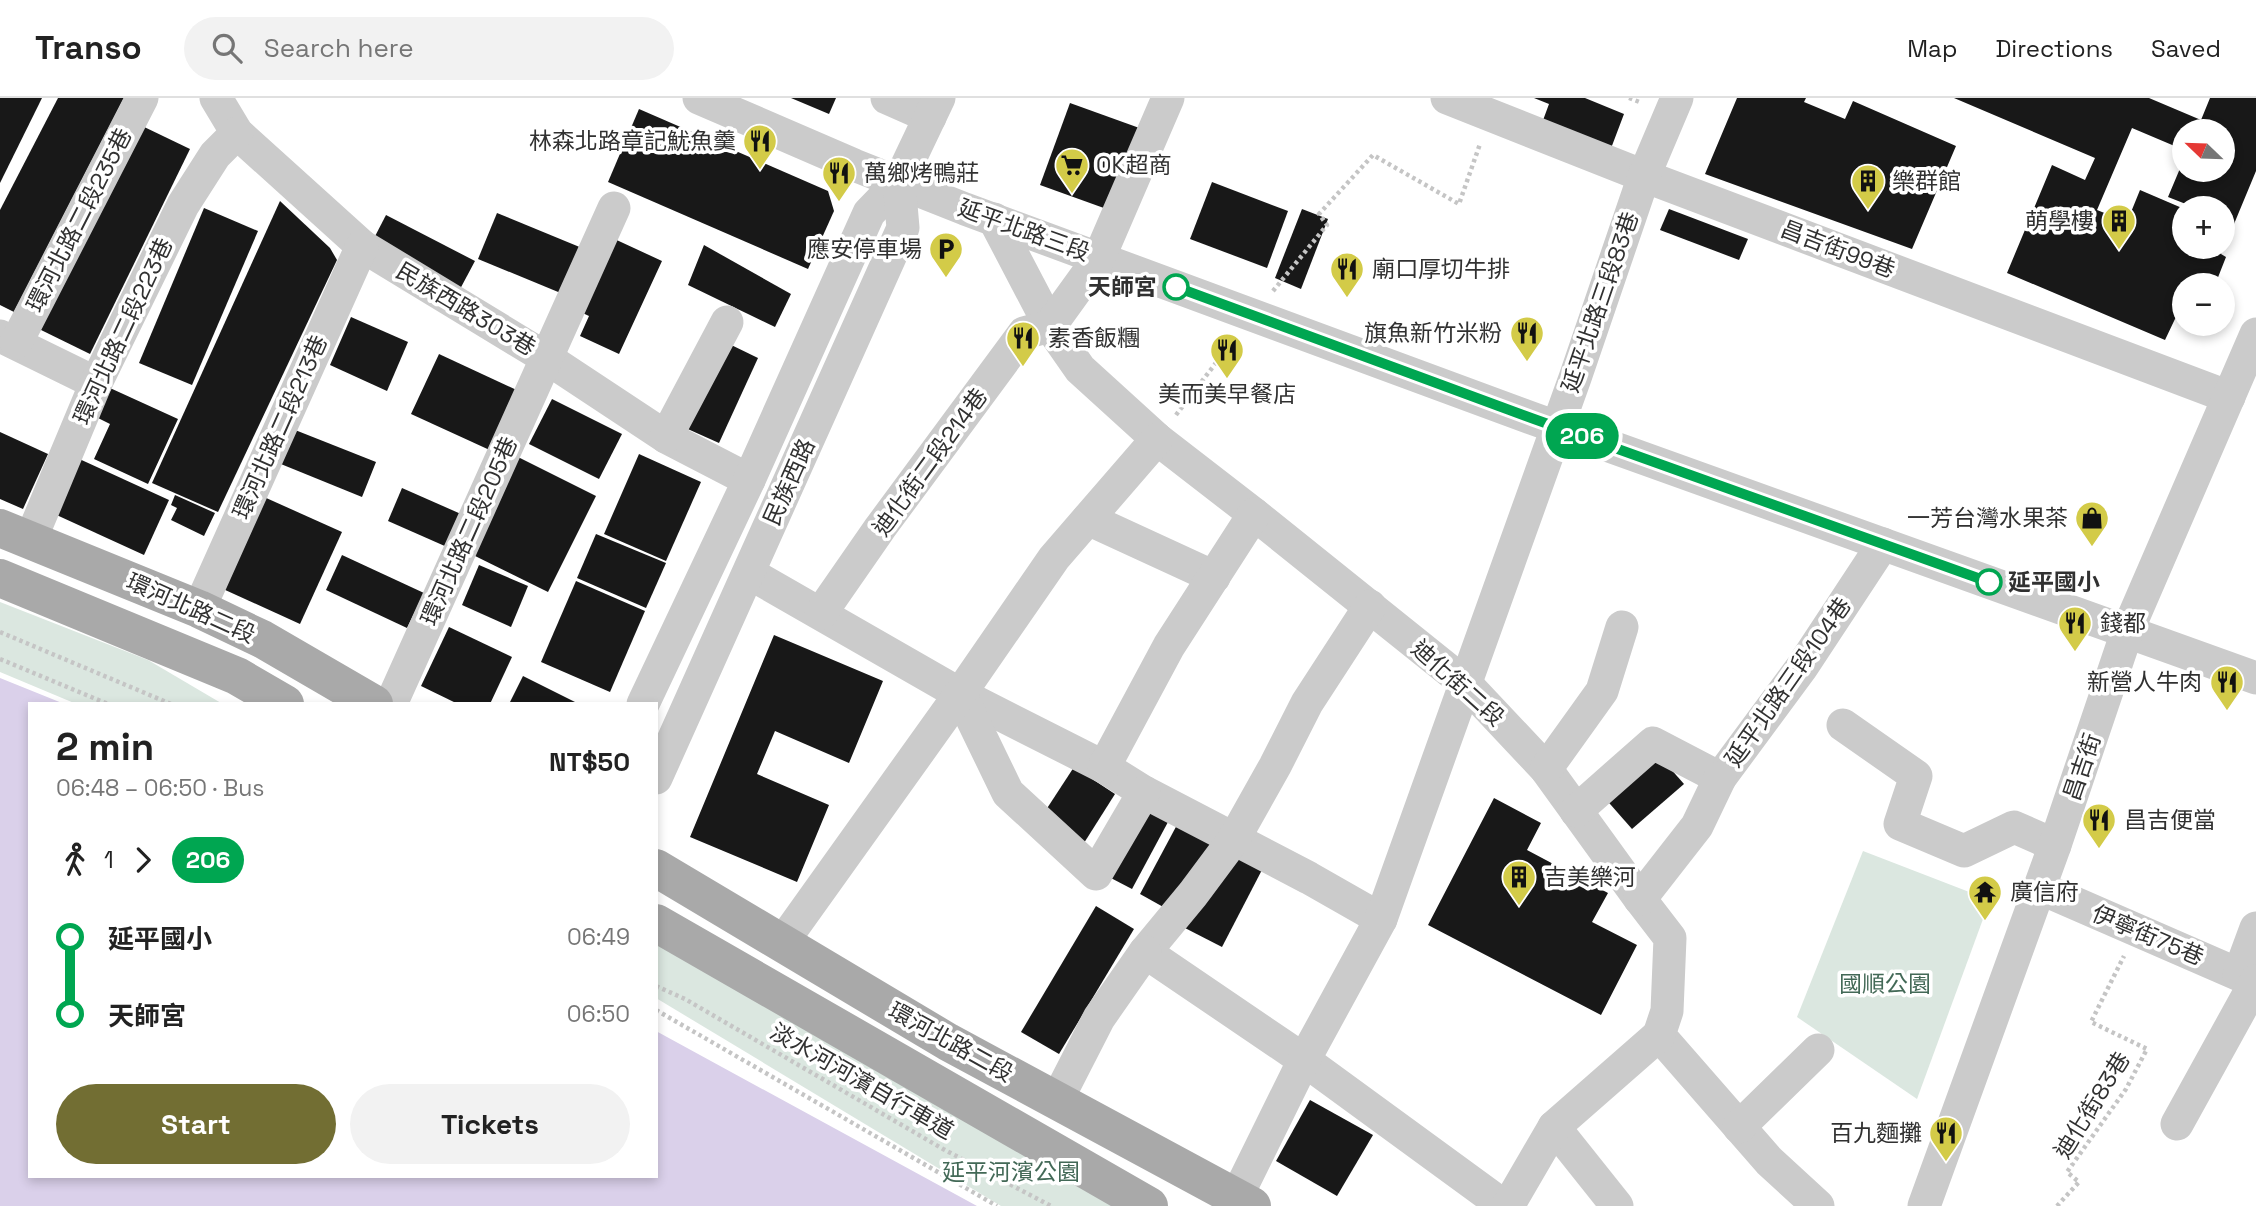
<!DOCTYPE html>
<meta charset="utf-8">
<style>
:root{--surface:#fff;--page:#f2f2f2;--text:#222;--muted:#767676;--line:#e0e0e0;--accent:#726e33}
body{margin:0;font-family:"Space Grotesk","Noto Sans TC",sans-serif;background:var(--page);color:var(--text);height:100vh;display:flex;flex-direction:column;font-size:26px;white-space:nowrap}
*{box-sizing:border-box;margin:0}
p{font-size:23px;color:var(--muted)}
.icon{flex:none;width:38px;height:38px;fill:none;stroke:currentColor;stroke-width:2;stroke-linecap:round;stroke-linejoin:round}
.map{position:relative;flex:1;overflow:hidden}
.drawer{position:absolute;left:28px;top:604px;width:630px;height:476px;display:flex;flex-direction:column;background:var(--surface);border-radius:0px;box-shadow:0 4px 10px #0003}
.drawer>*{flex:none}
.badge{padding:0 14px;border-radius:23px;font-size:24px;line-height:46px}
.needle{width:46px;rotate:293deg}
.fabs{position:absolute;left:2172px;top:21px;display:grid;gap:14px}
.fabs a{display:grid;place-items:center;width:63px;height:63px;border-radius:50%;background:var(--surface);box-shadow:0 4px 10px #0003;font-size:35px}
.map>.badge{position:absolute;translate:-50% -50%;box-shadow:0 0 0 4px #fff}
.legs{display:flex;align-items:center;gap:10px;height:77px;padding:0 28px;font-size:23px}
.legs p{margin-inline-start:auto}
.summary{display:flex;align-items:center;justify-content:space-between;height:119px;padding:0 28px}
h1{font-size:38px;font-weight:700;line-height:52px}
.action{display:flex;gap:14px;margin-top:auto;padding:14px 28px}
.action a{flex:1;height:80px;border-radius:42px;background:var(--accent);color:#fff;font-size:28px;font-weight:700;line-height:80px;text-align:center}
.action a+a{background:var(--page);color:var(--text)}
ul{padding:0 28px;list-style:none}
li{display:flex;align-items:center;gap:24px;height:77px;font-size:26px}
li i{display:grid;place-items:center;width:10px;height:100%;margin:0 9px;background:currentColor}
li i::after{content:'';width:18px;height:18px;margin:-9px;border:5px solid;border-radius:50%;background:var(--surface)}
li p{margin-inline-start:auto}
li:first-child i{background:linear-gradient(#0000 50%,currentColor 0)}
li:last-child i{background:linear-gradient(currentColor 50%,#0000 0)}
header{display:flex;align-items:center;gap:42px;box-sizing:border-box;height:98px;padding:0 35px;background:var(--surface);border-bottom:2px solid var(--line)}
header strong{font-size:33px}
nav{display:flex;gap:38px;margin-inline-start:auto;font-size:24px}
.search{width:490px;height:63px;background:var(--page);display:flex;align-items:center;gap:18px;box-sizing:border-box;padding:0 24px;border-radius:38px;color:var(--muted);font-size:26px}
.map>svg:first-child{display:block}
.green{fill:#dbe7e0}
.water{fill:#dad0ea}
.building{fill:#181818}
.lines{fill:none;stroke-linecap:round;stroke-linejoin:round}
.path{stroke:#c5c5c5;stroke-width:4.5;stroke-dasharray:3.5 3.5;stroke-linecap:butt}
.minor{stroke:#cbcbcb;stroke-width:33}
.major{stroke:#a9a9a9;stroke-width:38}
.line-1-casing{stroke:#fff;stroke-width:16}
.line-1{stroke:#00a651;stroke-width:10}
.stop-1-dot{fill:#fff;stroke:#00a651;stroke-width:3.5}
.labels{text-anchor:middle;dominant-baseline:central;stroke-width:7;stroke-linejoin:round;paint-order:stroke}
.poi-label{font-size:23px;fill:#313131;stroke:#fff;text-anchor:start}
.street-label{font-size:23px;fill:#313131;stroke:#fff}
.stop-label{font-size:23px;font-weight:bold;fill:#313131;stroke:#fff;text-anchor:end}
.park-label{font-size:23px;fill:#436957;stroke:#fff}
</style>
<header>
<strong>Transo</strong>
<div class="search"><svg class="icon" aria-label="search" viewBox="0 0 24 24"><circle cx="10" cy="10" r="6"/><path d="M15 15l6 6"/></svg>Search here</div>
<nav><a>Map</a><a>Directions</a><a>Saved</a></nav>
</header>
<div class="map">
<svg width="2256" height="1108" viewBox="0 0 2256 1108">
<rect width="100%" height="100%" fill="#fff"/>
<g class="green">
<path d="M 0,504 L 148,562 L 221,605 L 74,605 L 0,574 Z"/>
<path d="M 1863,753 L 1990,802 L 1917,1001 L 1797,919 Z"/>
<path d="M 656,841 L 1143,1108 L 1001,1108 L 656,900 Z"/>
</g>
<path class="water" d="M 0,580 L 62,605 L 30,606 L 30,1078 L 656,1078 L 656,933 L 977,1108 L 0,1108 Z"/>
<g class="building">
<path d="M 0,0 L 42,0 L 0,85 Z"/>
<path d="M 58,0 L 124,0 L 14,214 L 0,207 L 0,112 Z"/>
<path d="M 791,0 L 836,0 L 829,16 Z"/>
<path d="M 1534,0 L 1585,0 L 1624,16 L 1610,53 L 1542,25 L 1549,6 Z"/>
<path d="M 1737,0 L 1806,0 L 1804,4 L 1845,21 L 1853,3 L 1956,48 L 1912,151 L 1705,76 Z"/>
<path d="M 1954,0 L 2149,0 L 2201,22 L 2210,0 L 2256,0 L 2256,73 L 2234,126 L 2222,122 L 2222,110 L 2196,110 L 2168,99 L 2184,61 L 2184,72 L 2222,72 L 2222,33 L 2184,33 L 2184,52 L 2132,30 L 2097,112 L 2127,124 L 2140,92 L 2182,110 L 2178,120 L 2184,122 L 2184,149 L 2222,149 L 2222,138 L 2227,140 L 2221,156 L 2226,159 L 2215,187 L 2184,187 L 2184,202 L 2165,242 L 2007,175 L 2052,67 L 2085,82 L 2095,60 Z"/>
<path d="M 1070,5 L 1156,36 L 1126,118 L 1040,87 Z"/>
<path d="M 639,11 L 828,93 L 834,113 L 808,171 L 608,84 Z"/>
<path d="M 138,26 L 190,51 L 90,256 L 39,231 Z"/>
<path d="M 1212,84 L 1288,113 L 1267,170 L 1190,141 Z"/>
<path d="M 280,103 L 330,150 L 337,162 L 218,414 L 152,385 Z"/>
<path d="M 204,110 L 258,133 L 192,287 L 139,265 Z"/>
<path d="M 1302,111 L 1328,121 L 1301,191 L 1275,180 Z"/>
<path d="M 1669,111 L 1748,141 L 1739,162 L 1660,132 Z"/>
<path d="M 497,115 L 582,150 L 563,196 L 478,161 Z"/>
<path d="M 386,117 L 475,163 L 459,193 L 371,146 Z"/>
<path d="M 608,138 L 662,163 L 619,256 L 580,238 L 589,218 L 574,211 Z"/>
<path d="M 704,147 L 791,196 L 775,229 L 688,187 Z"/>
<path d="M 351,219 L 408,244 L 387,293 L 330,267 Z"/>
<path d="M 721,242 L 758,260 L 719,345 L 681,328 Z"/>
<path d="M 439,256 L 521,294 L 494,354 L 411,316 Z"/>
<path d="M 110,290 L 178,321 L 148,386 L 94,361 L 110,326 L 96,319 Z"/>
<path d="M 552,301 L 622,336 L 599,381 L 529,346 Z"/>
<path d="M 285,328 L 376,364 L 362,399 L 271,362 Z"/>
<path d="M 0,334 L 48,356 L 23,411 L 0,401 Z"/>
<path d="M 639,356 L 701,384 L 666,463 L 604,436 Z"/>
<path d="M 516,358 L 596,398 L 548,494 L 469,455 Z"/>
<path d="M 75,359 L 169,402 L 144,457 L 50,414 Z"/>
<path d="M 402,390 L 461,416 L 447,449 L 388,423 Z"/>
<path d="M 175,397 L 215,415 L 204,438 L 171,422 L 177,410 L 171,407 Z"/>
<path d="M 264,399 L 342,434 L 300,526 L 223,491 Z"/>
<path d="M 596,436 L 666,465 L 646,510 L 577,480 Z"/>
<path d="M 342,457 L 424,495 L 407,530 L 326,492 Z"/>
<path d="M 479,467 L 528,488 L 511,529 L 462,507 Z"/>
<path d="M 576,483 L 645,513 L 610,594 L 541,564 Z"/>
<path d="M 449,529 L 512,559 L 490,606 L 458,606 L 421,588 Z"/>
<path d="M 774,537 L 883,583 L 849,665 L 775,633 L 757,676 L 829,707 L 797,784 L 690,739 Z"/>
<path d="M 523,578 L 579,606 L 509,606 Z"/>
<path d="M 1655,653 L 1684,686 L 1632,731 L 1603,698 Z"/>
<path d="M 1074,669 L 1115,696 L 1084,745 L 1042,718 Z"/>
<path d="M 1494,700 L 1541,725 L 1527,752 L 1608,795 L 1592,824 L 1637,847 L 1601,917 L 1428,827 Z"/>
<path d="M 1143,711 L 1168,724 L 1132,791 L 1107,778 Z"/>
<path d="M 1178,725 L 1212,744 L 1174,815 L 1140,796 Z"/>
<path d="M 1225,747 L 1264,768 L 1222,849 L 1183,829 Z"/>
<path d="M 1096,808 L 1134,831 L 1059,956 L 1021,934 Z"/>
<path d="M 1310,1002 L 1373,1037 L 1337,1098 L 1276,1063 Z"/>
</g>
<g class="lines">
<g class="path">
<path d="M 1629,0 L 1642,5"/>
<path d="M 1273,193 L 1327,127 L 1319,116 L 1373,57 L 1459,106 L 1480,46"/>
<path d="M 1176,317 L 1235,240"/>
<path d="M 0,534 L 171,606"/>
<path d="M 0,561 L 108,606"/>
<path d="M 656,888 L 685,901 L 943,1051 L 1051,1108"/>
<path d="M 656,912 L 997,1108"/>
<path d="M 2057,1108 L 2079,1084 L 2067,1074 L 2126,991 L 2147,951 L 2091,924 L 2124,858"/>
</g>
<g class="minor">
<path d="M 216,0 L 237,35 L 362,148 L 548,261 L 666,339 L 749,382"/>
<path d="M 699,0 L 854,67 L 965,111 L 1534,321 L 2256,580"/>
<path d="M 887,0 L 930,19"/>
<path d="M 1447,0 L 1644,78 L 2229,299"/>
<path d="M 994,121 L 1050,228 L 1080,271 L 1157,341 L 1254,416 L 1466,586 L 1546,671 L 1640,801 L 1670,840 L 1667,913 L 1659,937 L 1769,1063 L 1818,1108"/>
<path d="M 0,238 L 96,285"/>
<path d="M 16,245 L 142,0"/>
<path d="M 666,339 L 727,224"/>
<path d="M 1088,421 L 1214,479"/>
<path d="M 30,443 L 96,285 L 183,107 L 215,57 L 237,35"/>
<path d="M 749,475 L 960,596 L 1104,669 L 1144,694 L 1309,780 L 1381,821"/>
<path d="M 1370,508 L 1307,605 L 1275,668 L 1234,741 L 1193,796 L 1145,854 L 1304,962 L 1504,1108"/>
<path d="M 199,511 L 362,148"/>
<path d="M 821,515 L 880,430 L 1024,235 L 1050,228 L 1099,160 L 1168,0"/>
<path d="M 960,596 L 1008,695 L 1096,776 L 1144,694"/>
<path d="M 391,606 L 614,110"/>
<path d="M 643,606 L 749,382 L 869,115 L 899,84 L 939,0"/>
<path d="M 1843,627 L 1916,678 L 1900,726 L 1964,753 L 2014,729 L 2055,747"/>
<path d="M 1104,669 L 1169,548 L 1254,416"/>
<path d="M 1546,671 L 1602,593 L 1622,529"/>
<path d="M 656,680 L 903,130 L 899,84"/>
<path d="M 1576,713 L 1653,645 L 1720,680 L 1802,569 L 1883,446"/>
<path d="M 2040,790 L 2256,884"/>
<path d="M 1640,801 L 1697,728 L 1720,680"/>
<path d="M 782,845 L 960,596 L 1054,460 L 1157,341"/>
<path d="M 2239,876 L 2256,830"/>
<path d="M 1057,1002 L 1099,920 L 1145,854"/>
<path d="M 2177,1026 L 2256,883"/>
<path d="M 1554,1029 L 1617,1108"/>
<path d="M 1739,1029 L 1818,952"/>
<path d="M 1236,1100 L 1304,962 L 1381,821 L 1575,280 L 1644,78 L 1677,0"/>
<path d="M 1508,1108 L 1554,1029 L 1659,937"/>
<path d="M 1924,1108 L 2055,747 L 2127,534 L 2256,236"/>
</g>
<g class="major">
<path d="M 0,430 L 199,511 L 262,541 L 374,606"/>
<path d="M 0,480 L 237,578 L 285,606"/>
<path d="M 656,770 L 948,944 L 1252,1108"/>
<path d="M 656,825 L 1149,1108"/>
</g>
</g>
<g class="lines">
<g class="line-1-casing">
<path id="line-1" d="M 1176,189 L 1534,321 L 1989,484"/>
</g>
<use href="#line-1" class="line-1"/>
</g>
<defs>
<g id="restaurant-pin" transform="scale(1.75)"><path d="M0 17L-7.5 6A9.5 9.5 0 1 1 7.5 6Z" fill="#d3cb48" stroke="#fff"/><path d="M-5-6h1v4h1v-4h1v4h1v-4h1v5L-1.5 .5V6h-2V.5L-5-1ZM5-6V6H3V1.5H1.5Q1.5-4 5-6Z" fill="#111"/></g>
<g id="supermarket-pin" transform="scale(1.75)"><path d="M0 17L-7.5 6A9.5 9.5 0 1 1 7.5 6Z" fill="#d3cb48" stroke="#fff"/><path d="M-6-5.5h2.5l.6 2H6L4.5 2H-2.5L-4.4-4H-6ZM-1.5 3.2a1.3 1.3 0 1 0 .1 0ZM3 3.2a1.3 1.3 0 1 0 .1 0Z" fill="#111"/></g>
<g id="building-pin" transform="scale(1.75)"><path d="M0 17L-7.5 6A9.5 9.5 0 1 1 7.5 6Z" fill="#d3cb48" stroke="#fff"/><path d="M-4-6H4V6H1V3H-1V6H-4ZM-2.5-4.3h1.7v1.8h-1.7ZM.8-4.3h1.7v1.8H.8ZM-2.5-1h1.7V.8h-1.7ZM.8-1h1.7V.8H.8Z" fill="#111"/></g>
<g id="parking-pin" transform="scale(1.75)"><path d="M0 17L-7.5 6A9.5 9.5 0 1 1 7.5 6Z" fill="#d3cb48" stroke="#fff"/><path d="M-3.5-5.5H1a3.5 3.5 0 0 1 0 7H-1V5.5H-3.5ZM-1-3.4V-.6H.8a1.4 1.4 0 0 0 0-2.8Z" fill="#111"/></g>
<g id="shop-pin" transform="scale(1.75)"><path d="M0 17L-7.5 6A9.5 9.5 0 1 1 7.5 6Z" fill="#d3cb48" stroke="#fff"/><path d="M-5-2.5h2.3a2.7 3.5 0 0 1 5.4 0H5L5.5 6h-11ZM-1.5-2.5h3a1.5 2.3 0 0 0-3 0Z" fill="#111"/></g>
<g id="temple-pin" transform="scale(1.75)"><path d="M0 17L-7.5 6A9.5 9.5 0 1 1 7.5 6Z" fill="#d3cb48" stroke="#fff"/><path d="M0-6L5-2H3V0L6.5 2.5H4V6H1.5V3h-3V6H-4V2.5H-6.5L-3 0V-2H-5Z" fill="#111"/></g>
</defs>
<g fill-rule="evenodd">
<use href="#restaurant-pin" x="760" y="43"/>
<use href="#supermarket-pin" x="1072" y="67"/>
<use href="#restaurant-pin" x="839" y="75"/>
<use href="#building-pin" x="1868" y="83"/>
<use href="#building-pin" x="2119" y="123"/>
<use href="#parking-pin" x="946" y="151"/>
<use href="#restaurant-pin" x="1347" y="171"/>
<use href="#restaurant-pin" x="1527" y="235"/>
<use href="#restaurant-pin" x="1023" y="240"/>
<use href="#restaurant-pin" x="1227" y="252"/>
<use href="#shop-pin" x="2092" y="420"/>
<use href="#restaurant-pin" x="2075" y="525"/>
<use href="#restaurant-pin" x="2227" y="584"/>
<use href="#restaurant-pin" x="2099" y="722"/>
<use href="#building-pin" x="1519" y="779"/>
<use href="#temple-pin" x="1985" y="794"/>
<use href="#restaurant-pin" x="1946" y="1035"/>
</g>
<g class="stop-1-dot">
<circle cx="1176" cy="189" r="12"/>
<circle cx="1989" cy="484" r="12"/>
</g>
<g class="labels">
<g class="poi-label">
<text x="736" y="43" text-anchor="end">林森北路章記魷魚羹</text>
<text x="1096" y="67">OK超商</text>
<text x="864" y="75">萬鄉烤鴨莊</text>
<text x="1892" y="83">樂群館</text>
<text x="2094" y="123" text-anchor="end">萌學樓</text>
<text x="922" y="151" text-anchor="end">應安停車場</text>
<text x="1372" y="171">廟口厚切牛排</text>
<text x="1502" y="235" text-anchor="end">旗魚新竹米粉</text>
<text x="1048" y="240">素香飯糰</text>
<text x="1227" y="296" text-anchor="middle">美而美早餐店</text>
<text x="2068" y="420" text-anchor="end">一芳台灣水果茶</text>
<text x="2100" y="525">錢都</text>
<text x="2202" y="584" text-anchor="end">新營人牛肉</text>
<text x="2124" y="722">昌吉便當</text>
<text x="1544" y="779">吉美樂河</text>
<text x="2010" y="794">廣信府</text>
<text x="1922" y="1035" text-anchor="end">百九麵攤</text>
</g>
<g class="street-label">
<text transform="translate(79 122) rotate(-63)">環河北路二段235巷</text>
<text transform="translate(1024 132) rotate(20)">延平北路三段</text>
<text transform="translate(1838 151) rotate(21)">昌吉街99巷</text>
<text transform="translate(1600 204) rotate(-71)">延平北路三段83巷</text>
<text transform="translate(466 211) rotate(31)">民族西路303巷</text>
<text transform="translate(123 233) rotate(-65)">環河北路二段223巷</text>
<text transform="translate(280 329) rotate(-66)">環河北路二段213巷</text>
<text transform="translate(930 364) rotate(-54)">迪化街二段214巷</text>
<text transform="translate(789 384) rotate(-66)">民族西路</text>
<text transform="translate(469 433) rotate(-66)">環河北路二段205巷</text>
<text transform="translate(191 510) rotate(24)">環河北路二段</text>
<text transform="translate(1788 584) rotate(-55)">延平北路三段104巷</text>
<text transform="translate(1458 585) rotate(42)">迪化街二段</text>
<text transform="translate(2082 669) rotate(-71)">昌吉街</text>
<text transform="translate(2148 837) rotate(23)">伊寧街75巷</text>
<text transform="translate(951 944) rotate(29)">環河北路二段</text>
<text transform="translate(862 983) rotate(30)">淡水河河濱自行車道</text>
<text transform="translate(2092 1007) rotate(-58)">迪化街83巷</text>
</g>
<g class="stop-label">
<text x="1157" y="189">天師宮</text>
<text x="2008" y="484" text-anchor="start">延平國小</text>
</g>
<g class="park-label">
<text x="1885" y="886">國順公園</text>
<text x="1011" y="1074">延平河濱公園</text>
</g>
</g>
</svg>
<div class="fabs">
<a><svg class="needle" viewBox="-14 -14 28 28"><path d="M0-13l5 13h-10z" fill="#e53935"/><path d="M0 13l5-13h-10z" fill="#767676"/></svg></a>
<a>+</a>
<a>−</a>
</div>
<b class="badge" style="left:1582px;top:338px;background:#00a651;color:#fff">206</b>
<section class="drawer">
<div class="summary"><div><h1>2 min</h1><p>06:48 – 06:50 · Bus</p></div><b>NT$50</b></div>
<div class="legs"><svg class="icon" aria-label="walk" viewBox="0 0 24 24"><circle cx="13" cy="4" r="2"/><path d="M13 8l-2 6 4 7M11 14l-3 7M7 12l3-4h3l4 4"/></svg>1<svg class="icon" aria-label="forward" viewBox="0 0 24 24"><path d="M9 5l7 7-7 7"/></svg><b class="badge" style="background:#00a651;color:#fff">206</b></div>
<ul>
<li><i style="color:#00a651"></i><b>延平國小</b><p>06:49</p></li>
<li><i style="color:#00a651"></i><b>天師宮</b><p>06:50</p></li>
</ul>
<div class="action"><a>Start</a><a>Tickets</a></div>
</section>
</div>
